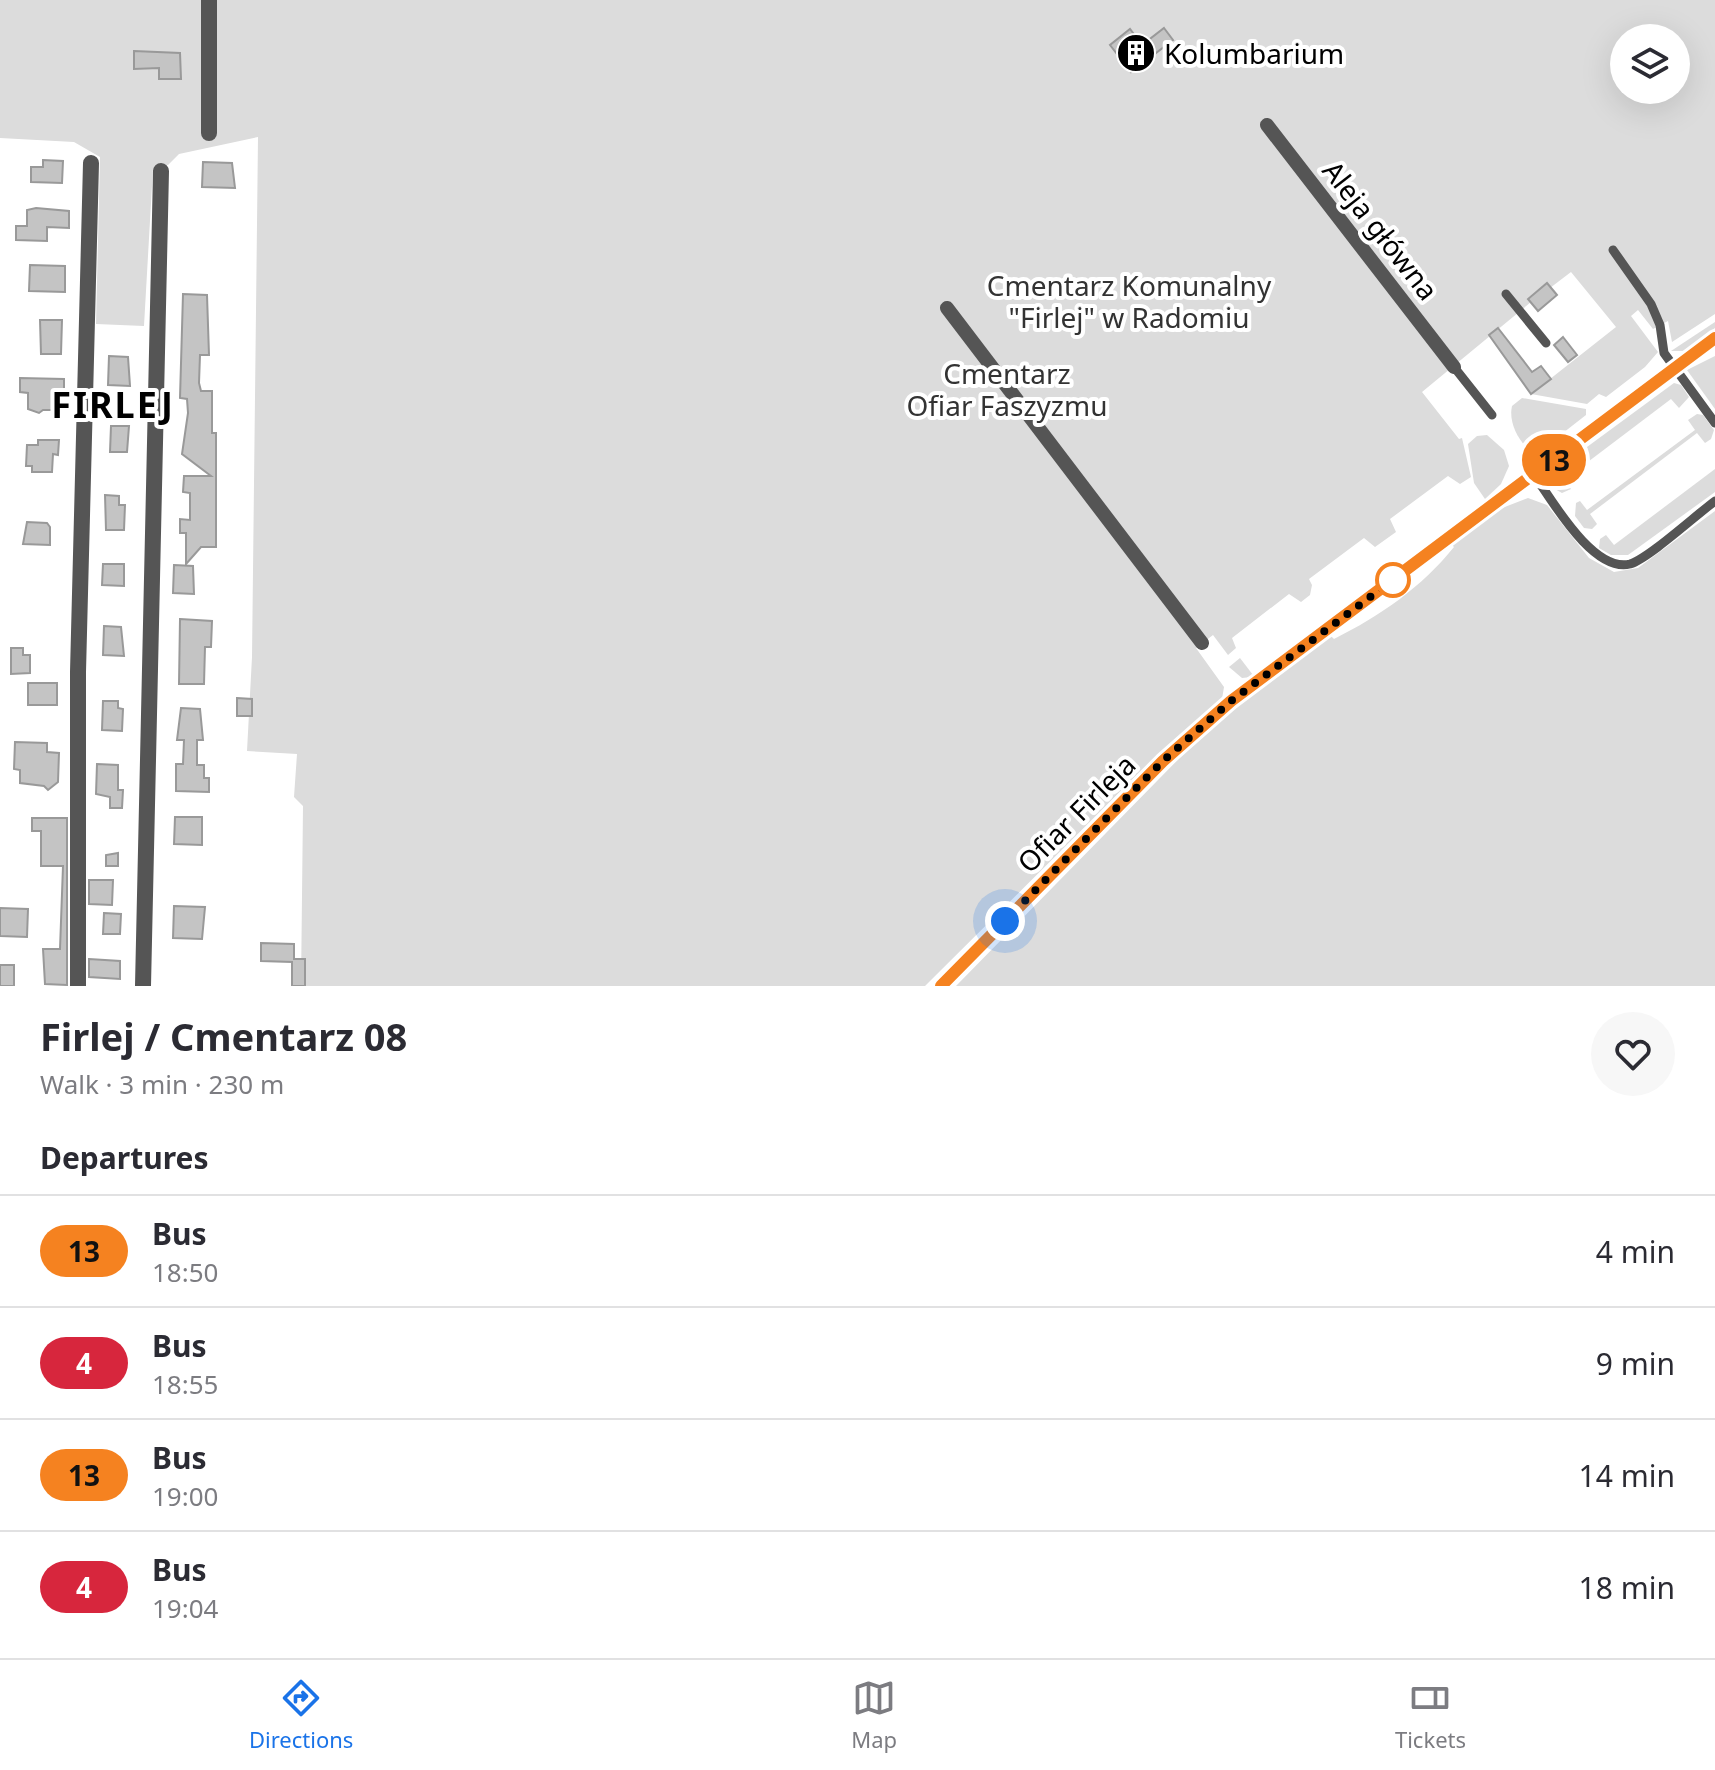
<!DOCTYPE html>
<meta charset="utf-8">
<style>
:root{--surface:#fff;--page:#f7f7f7;--text:#2b2b33;--muted:#7c7c81;--line:#e1e1e2;--accent:#1a73e8}
body{margin:0;font-family:"Noto Sans",sans-serif;background:var(--page);color:var(--text);height:100vh;display:flex;flex-direction:column;font-size:30px;white-space:nowrap}
*{box-sizing:border-box;margin:0}
p{font-size:26px;color:var(--muted)}
.icon{flex:none;width:44px;height:44px;fill:none;stroke:currentColor;stroke-width:2;stroke-linecap:round;stroke-linejoin:round}
.map{position:relative;height:986px;overflow:hidden}
.drawer{display:flex;flex-direction:column;background:var(--surface);flex:1}
.drawer>*{flex:none}
.badge{padding:0 16px;border-radius:26px;font-size:28px;line-height:52px}
.buttons{position:absolute;left:1610px;top:24px;display:grid;gap:16px}
.buttons a{display:grid;place-items:center;width:80px;height:80px;border-radius:50%;background:var(--surface);box-shadow:0 8px 32px #0002;font-size:40px}
.you{position:absolute;width:40px;height:40px;margin:-20px;border:6px solid #fff;border-radius:50%;background:#1a73e8;box-shadow:0 0 0 12px #1a73e833}
.map>.badge{position:absolute;translate:-50% -50%;box-shadow:0 0 0 4px #fff}
h2{padding:0 40px;font-size:30px;line-height:72px}
.round{display:grid;place-items:center;flex:none;width:84px;height:84px;border-radius:42px;background:var(--page)}
.overview{display:flex;align-items:center;justify-content:space-between;height:136px;padding:0 40px}
h1{font-size:38px;font-weight:700;line-height:60px}
ul{padding:0;list-style:none}
li{display:flex;align-items:center;gap:24px;height:112px;padding:0 40px;border-top:2px solid var(--line)}
li div{flex:1}
li b{display:block;font-size:30px}
li em{font-style:normal}
li .badge{min-width:88px;font-weight:700;text-align:center}
.tab-bar{display:flex;justify-content:space-around;align-items:center;height:112px;border-top:2px solid var(--line);background:var(--surface);font-size:22px;color:var(--muted)}
.tab-bar a{display:grid;justify-items:center;gap:4px}
.tab-bar .selected{color:var(--accent)}
.map>svg:first-child{display:block}
.green{fill:#dcdcdc;fill-rule:evenodd}
.building{fill:#c4c4c4;stroke:#999;stroke-width:2}
.lines{fill:none;stroke-linecap:round;stroke-linejoin:round}
.service{stroke:#555;stroke-width:9}
.pedestrian{stroke:#555;stroke-width:14}
.minor{stroke:#555;stroke-width:16}
.line-casing{stroke:#fff;stroke-width:18}
.line{stroke:#f58220;stroke-width:12}
.walk{stroke:#000;stroke-width:8;stroke-dasharray:0 14.4}
.stop-dot{fill:#fff;stroke:#f58220;stroke-width:4}
.labels{text-anchor:middle;dominant-baseline:central;stroke-width:8;stroke-linejoin:round;paint-order:stroke}
.poi-label{font-size:28px;fill:#000;stroke:#fff;text-anchor:start}
.street-label{font-size:28px;fill:#000;stroke:#fff}
.park-label{font-size:28px;fill:#333;stroke:#fff}
.district-label{font-size:36px;font-weight:bold;letter-spacing:2px;fill:#000;stroke:#fff}
</style>
<div class="map">
<svg width="1715" height="986" viewBox="0 0 1715 986">
<rect width="100%" height="100%" fill="#fff"/>
<g class="green">
<path d="M 0,0 L 1715,0 L 1715,314 L 1672,342 L 1668,321 L 1653,329 L 1638,310 L 1631,316 L 1658,352 L 1645,367 L 1606,397 L 1599,394 L 1587,404 L 1531,394 L 1616,327 L 1571,272 L 1550,288 L 1546,284 L 1528,299 L 1531,302 L 1422,392 L 1459,439 L 1462,438 L 1471,477 L 1460,484 L 1448,476 L 1390,519 L 1396,532 L 1375,547 L 1364,538 L 1309,579 L 1312,585 L 1310,595 L 1301,602 L 1289,594 L 1232,638 L 1236,648 L 1228,655 L 1213,635 L 1196,648 L 1224,687 L 1222,699 L 1137,775 L 925,986 L 301,986 L 303,806 L 294,797 L 297,754 L 247,751 L 252,657 L 258,137 L 179,154 L 168,165 L 153,168 L 144,326 L 96,324 L 100,157 L 74,142 L 0,138 ZM 1624,38 L 1676,38 L 1676,90 L 1624,90 Z"/>
<path d="M 1715,322 L 1715,328 L 1684,351 L 1671,351 Z"/>
<path d="M 1715,356 L 1715,409 L 1687,370 Z"/>
<path d="M 1674,383 L 1681,385 L 1689,397 L 1679,408 L 1671,399 L 1564,480 L 1571,489 L 1562,493 L 1553,488 L 1553,472 Z"/>
<path d="M 1522,398 L 1586,409 L 1586,415 L 1536,454 C 1520,446 1508,423 1512,406 Z"/>
<path d="M 1697,414 L 1703,415 L 1714,430 L 1711,439 L 1705,443 L 1697,433 L 1590,514 L 1597,524 L 1592,529 L 1584,528 L 1575,516 L 1576,503 L 1580,501 L 1587,510 L 1695,430 L 1688,420 Z"/>
<path d="M 1487,435 L 1504,450 L 1509,466 L 1501,484 L 1485,499 L 1474,483 L 1468,444 L 1477,436 Z"/>
<path d="M 1715,469 L 1715,492 L 1628,555 L 1611,555 L 1599,548 L 1600,539 L 1606,535 L 1614,545 Z"/>
<path d="M 1528,498 L 1547,505 L 1589,558 L 1614,572 L 1638,568 L 1715,511 L 1715,986 L 956,986 L 1208,729 L 1331,636 L 1334,639 C 1380,616 1422,587 1454,547 L 1452,545 L 1497,510 Z"/>
<path d="M 1240,658 L 1253,675 L 1251,677 L 1242,678 L 1229,667 Z"/>
</g>
<g class="building">
<path d="M 1164,28 L 1173,40 L 1131,72 L 1110,45 L 1130,29 L 1142,45 Z"/>
<path d="M 134,51 L 180,53 L 181,79 L 159,79 L 159,68 L 134,69 Z"/>
<path d="M 43,160 L 63,161 L 62,183 L 31,182 L 31,167 L 43,167 Z"/>
<path d="M 203,162 L 232,163 L 235,188 L 202,187 Z"/>
<path d="M 36,208 L 69,211 L 69,228 L 47,227 L 47,241 L 16,240 L 16,226 L 27,226 L 27,210 Z"/>
<path d="M 30,265 L 65,266 L 65,292 L 29,291 Z"/>
<path d="M 1547,283 L 1557,295 L 1538,311 L 1528,299 Z"/>
<path d="M 183,294 L 207,295 L 209,355 L 200,355 L 199,383 L 201,391 L 212,391 L 212,433 L 216,433 L 216,547 L 201,547 L 186,564 L 186,533 L 180,533 L 180,519 L 190,520 L 190,493 L 183,492 L 184,476 L 211,476 L 182,454 L 188,413 L 187,399 L 180,398 Z"/>
<path d="M 40,320 L 62,320 L 61,354 L 41,354 Z"/>
<path d="M 1498,328 L 1532,372 L 1541,366 L 1551,379 L 1531,394 L 1489,335 Z"/>
<path d="M 1563,337 L 1577,355 L 1568,362 L 1554,345 Z"/>
<path d="M 109,356 L 128,357 L 130,386 L 108,385 Z"/>
<path d="M 20,378 L 64,379 L 64,394 L 54,394 L 54,410 L 43,410 L 39,413 L 28,409 L 28,393 L 20,392 Z"/>
<path d="M 111,426 L 129,426 L 127,452 L 110,452 Z"/>
<path d="M 38,440 L 59,440 L 58,455 L 53,454 L 52,472 L 32,472 L 32,466 L 26,466 L 27,445 L 38,445 Z"/>
<path d="M 105,495 L 119,496 L 119,505 L 125,505 L 124,530 L 106,530 Z"/>
<path d="M 27,522 L 47,523 L 50,527 L 50,545 L 23,544 Z"/>
<path d="M 103,564 L 124,564 L 124,586 L 102,585 Z"/>
<path d="M 174,565 L 193,566 L 194,594 L 173,593 Z"/>
<path d="M 180,619 L 212,621 L 211,647 L 205,647 L 204,684 L 179,684 Z"/>
<path d="M 104,626 L 121,627 L 124,656 L 103,655 Z"/>
<path d="M 11,648 L 23,648 L 23,655 L 30,655 L 30,673 L 11,674 Z"/>
<rect x="28" y="683" width="29" height="22"/>
<path d="M 237,698 L 252,699 L 252,716 L 237,716 Z"/>
<path d="M 103,701 L 118,701 L 118,708 L 123,709 L 122,731 L 102,730 Z"/>
<path d="M 181,708 L 200,709 L 203,740 L 197,740 L 197,765 L 204,765 L 204,778 L 209,778 L 209,792 L 176,791 L 176,764 L 183,764 L 184,740 L 177,740 Z"/>
<path d="M 15,742 L 47,743 L 47,752 L 59,753 L 58,782 L 48,790 L 44,786 L 20,783 L 20,770 L 14,769 Z"/>
<path d="M 97,764 L 118,765 L 118,790 L 123,790 L 122,808 L 110,808 L 110,797 L 96,794 Z"/>
<path d="M 175,817 L 202,817 L 202,845 L 174,844 Z"/>
<path d="M 32,818 L 67,818 L 67,985 L 45,984 L 43,949 L 60,949 L 63,866 L 41,866 L 41,831 L 32,831 Z"/>
<path d="M 118,853 L 118,866 L 106,866 L 106,855 Z"/>
<path d="M 89,880 L 113,880 L 112,905 L 89,904 Z"/>
<path d="M 174,906 L 205,907 L 202,939 L 173,938 Z"/>
<path d="M 0,908 L 28,909 L 27,937 L 0,936 Z"/>
<path d="M 104,913 L 121,914 L 120,934 L 103,934 Z"/>
<path d="M 261,943 L 294,944 L 294,959 L 305,959 L 305,986 L 292,986 L 292,962 L 261,961 Z"/>
<path d="M 89,959 L 120,961 L 120,979 L 89,977 Z"/>
<rect x="0" y="965" width="14" height="21"/>
</g>
<g class="lines">
<g class="service">
<path d="M 1613,250 L 1651,304 L 1660,325 L 1664,353 L 1715,423"/>
<path d="M 1506,294 L 1546,343"/>
<path d="M 1454,367 L 1492,415"/>
<path d="M 1534,475 C 1552,500 1593,573 1630,564 C 1649,558 1696,515 1715,501"/>
</g>
<g class="pedestrian">
<path d="M 1267,125 L 1454,367"/>
<path d="M 947,308 L 1202,643"/>
</g>
<g class="minor">
<path d="M 209,0 L 209,133"/>
<path d="M 78,986 L 78,672 L 91,163"/>
<path d="M 143,986 L 161,171"/>
<path d="M 941,986 L 1163,761 L 1231,701 L 1715,338"/>
</g>
</g>
<g class="lines">
<g class="line-casing">
<path id="line" d="M 941,986 L 1163,761 L 1231,701 L 1715,338"/>
</g>
<use href="#line" class="line"/>
<path class="walk" d="M 1005,921 L 1163,761 L 1231,701 L 1393,580"/>
</g>
<defs>
<g id="building-disc" transform="scale(2)"><circle r="9.5" fill="#000" stroke="#fff"/><path d="M-4-6H4V6H1V3H-1V6H-4ZM-2.5-4.3h1.7v1.8h-1.7ZM.8-4.3h1.7v1.8H.8ZM-2.5-1h1.7V.8h-1.7ZM.8-1h1.7V.8H.8Z" fill="#fff"/></g>
</defs>
<g fill-rule="evenodd">
<use href="#building-disc" x="1136" y="53"/>
</g>
<circle class="stop-dot" cx="1393" cy="580" r="16"/>
<g class="labels">
<g class="poi-label">
<text x="1164" y="53">Kolumbarium</text>
</g>
<g class="street-label">
<text transform="translate(1381 230) rotate(52)">Aleja główna</text>
<text transform="translate(1076 813) rotate(-45)">Ofiar Firleja</text>
</g>
<g class="park-label">
<text x="1129" y="285">Cmentarz Komunalny<tspan x="1129" dy="32">"Firlej" w Radomiu</tspan></text>
<text x="1007" y="373">Cmentarz<tspan x="1007" dy="32">Ofiar Faszyzmu</tspan></text>
</g>
<g class="district-label">
<text x="113" y="404">FIRLEJ</text>
</g>
</g>
</svg>
<div class="buttons">
<a><svg class="icon" aria-label="layers" viewBox="0 0 24 24"><path d="M12 4l9 5-9 5-9-5zM3 14l9 5 9-5"/></svg></a>
</div>
<div class="you" style="left:1005px;top:921px"></div>
<b class="badge" style="left:1554px;top:460px;background:#f58220;color:#111">13</b>
</div>
<section class="drawer">
<div class="overview"><div><h1>Firlej / Cmentarz 08</h1><p>Walk · 3 min · 230 m</p></div><a class="round"><svg class="icon" aria-label="heart" viewBox="0 0 24 24"><path d="M12 20l-8-8c-3-5 5-10 8-4 3-6 11-1 8 4z"/></svg></a></div>
<h2>Departures</h2>
<ul>
<li><span class="badge" style="background:#f58220;color:#111">13</span><div><b>Bus</b><p>18:50</p></div><em>4 min</em></li>
<li><span class="badge" style="background:#d7263d;color:#fff">4</span><div><b>Bus</b><p>18:55</p></div><em>9 min</em></li>
<li><span class="badge" style="background:#f58220;color:#111">13</span><div><b>Bus</b><p>19:00</p></div><em>14 min</em></li>
<li><span class="badge" style="background:#d7263d;color:#fff">4</span><div><b>Bus</b><p>19:04</p></div><em>18 min</em></li>
</ul>
</section>
<nav class="tab-bar">
<a class="selected"><svg class="icon" aria-label="directions" viewBox="0 0 24 24"><path d="M12 3l9 9-9 9-9-9zM9 14v-3h6M13 9l2 2-2 2"/></svg>Directions</a>
<a><svg class="icon" aria-label="map" viewBox="0 0 24 24"><path d="M3 6l6-2 6 2 6-2v14l-6 2-6-2-6 2zM9 4v14M15 6v14"/></svg>Map</a>
<a><svg class="icon" aria-label="tickets" viewBox="0 0 24 24"><path d="M3 7h18v10H3zM15 7v10"/></svg>Tickets</a>
</nav>
